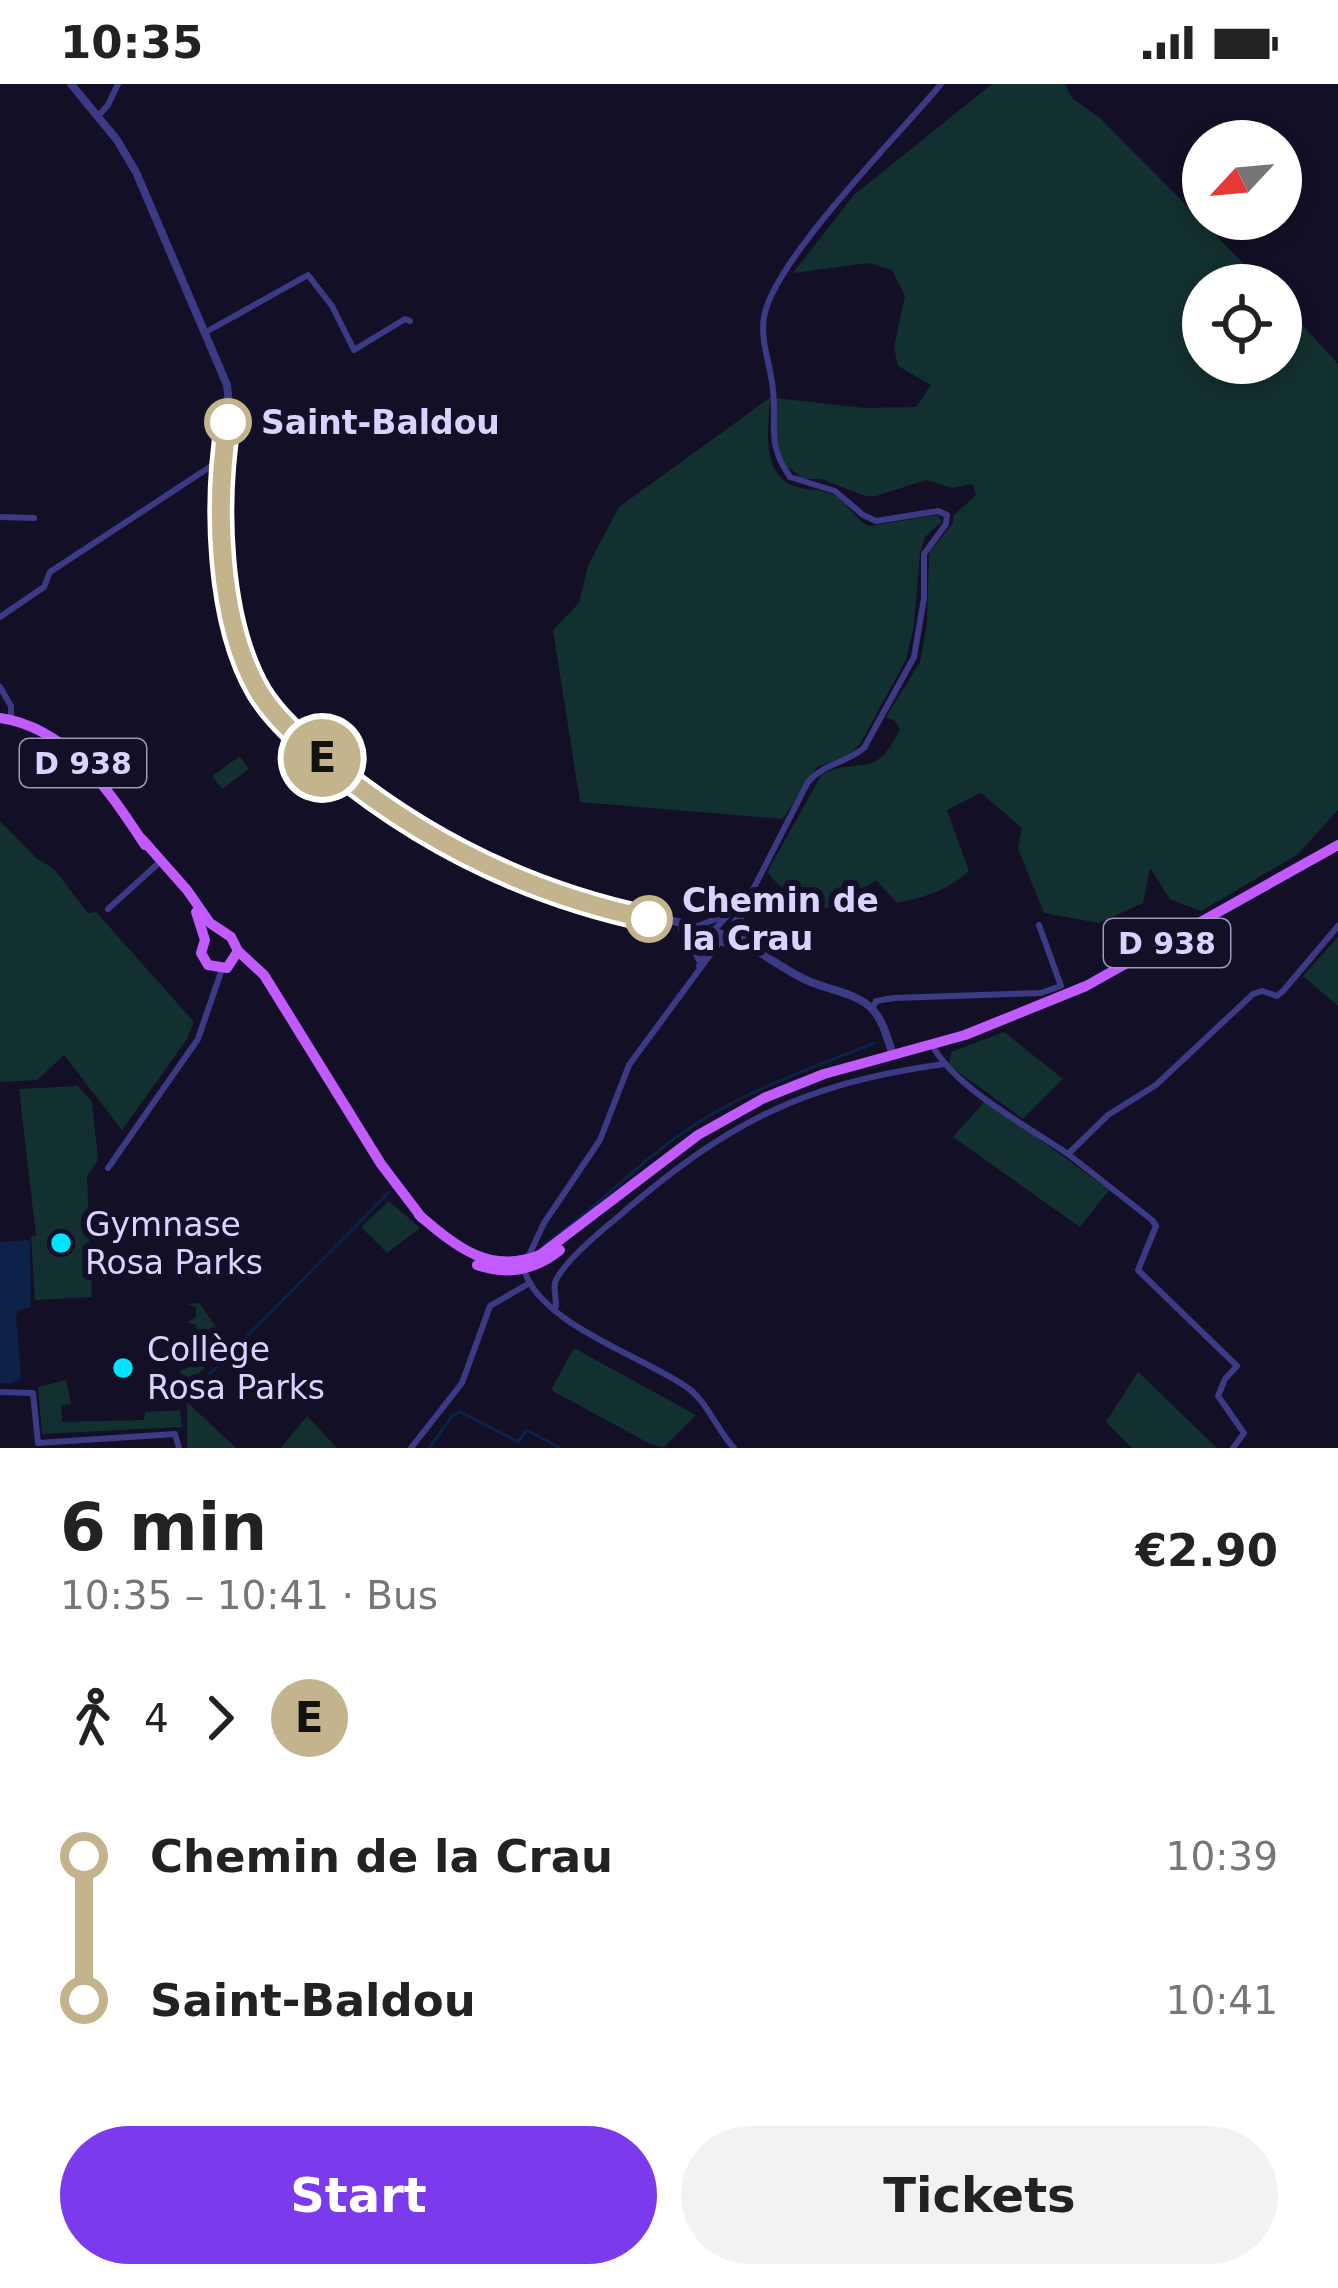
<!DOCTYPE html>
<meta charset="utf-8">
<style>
:root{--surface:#fff;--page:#f2f2f2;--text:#222;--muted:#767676;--accent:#7c3aed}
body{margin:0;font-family:"DejaVu Sans",sans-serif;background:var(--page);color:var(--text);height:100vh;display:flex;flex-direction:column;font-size:45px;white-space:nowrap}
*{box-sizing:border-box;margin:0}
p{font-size:39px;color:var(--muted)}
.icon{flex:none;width:66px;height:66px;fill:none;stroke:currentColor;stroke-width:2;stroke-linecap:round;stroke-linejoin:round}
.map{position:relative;height:1364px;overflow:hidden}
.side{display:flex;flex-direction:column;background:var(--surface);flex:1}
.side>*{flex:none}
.badge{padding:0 24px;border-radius:39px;font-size:42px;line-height:78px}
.needle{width:78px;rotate:244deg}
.fabs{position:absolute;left:1182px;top:36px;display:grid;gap:24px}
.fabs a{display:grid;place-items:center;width:120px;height:120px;border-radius:50%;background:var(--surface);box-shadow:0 6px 18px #0003;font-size:60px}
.map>.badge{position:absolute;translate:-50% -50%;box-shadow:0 0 0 6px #fff}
.legs{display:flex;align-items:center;gap:18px;height:132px;padding:0 60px;font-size:39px}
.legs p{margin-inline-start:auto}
.head{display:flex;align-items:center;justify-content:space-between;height:204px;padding:0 60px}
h1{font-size:66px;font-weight:600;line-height:90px}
.cta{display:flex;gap:24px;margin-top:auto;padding:24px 60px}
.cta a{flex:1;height:138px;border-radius:72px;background:var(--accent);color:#fff;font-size:48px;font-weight:600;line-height:138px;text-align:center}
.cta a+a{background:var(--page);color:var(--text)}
ul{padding:0 60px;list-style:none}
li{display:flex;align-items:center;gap:42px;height:144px;font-size:45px}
li i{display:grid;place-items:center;width:18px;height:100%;margin:0 15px;background:currentColor}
li i::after{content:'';width:30px;height:30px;margin:-15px;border:9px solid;border-radius:50%;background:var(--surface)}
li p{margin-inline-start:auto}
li:first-child i{background:linear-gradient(#0000 50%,currentColor 0)}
li:last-child i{background:linear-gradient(currentColor 50%,#0000 0)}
.status{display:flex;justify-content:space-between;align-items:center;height:84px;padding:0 60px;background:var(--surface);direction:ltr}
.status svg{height:33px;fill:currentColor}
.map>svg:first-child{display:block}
.green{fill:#12302f}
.water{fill:#0c2248}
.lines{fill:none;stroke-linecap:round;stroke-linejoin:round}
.stream{stroke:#0c2248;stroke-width:3}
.minor{stroke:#3d3a85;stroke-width:6}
.tertiary{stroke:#3d3a85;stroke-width:8}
.primary{stroke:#c25bff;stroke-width:10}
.line-1-casing{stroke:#fff;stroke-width:27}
.line-1{stroke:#c3b48e;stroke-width:18}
.stop-1-dot{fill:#fff;stroke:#c3b48e;stroke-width:6}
.poi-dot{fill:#00e5ff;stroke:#130f26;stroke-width:4.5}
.labels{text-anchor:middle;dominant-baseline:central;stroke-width:12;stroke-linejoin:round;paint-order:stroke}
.shield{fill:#130f26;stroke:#9e99be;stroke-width:3}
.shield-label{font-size:30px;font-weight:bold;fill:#d9d4ff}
.stop-label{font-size:33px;font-weight:bold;fill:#d9d4ff;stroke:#130f26;text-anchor:start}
.poi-label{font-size:33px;fill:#d9d4ff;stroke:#130f26;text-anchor:start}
</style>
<div class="status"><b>10:35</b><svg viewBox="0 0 49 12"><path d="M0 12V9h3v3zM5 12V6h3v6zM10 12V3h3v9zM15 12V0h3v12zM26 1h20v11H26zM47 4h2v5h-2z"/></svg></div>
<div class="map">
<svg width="1338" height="1364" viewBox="0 0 1338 1364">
<rect width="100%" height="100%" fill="#130f26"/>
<g class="green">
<path d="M 992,0 L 1065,0 L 1072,14 L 1100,34 L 1265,201 L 1203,201 L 1203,279 L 1281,279 L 1281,218 L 1338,280 L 1338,726 L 1297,771 L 1201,827 L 1170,815 L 1150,784 L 1143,819 L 1099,839 L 1044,829 L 1018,765 L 1022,744 L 981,709 L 947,726 L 969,787 C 947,807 925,813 897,819 L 876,796 C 825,831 812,840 767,788 L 822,690 C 863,672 875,697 900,645 L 895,637 L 886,633 L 920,578 L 927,539 L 929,469 L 953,439 L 953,432 L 976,411 L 972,400 L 952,404 L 926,396 L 876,412 L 865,412 L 821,395 L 803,395 L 787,382 L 775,359 L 776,314 L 864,324 L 916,323 L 931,301 L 898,282 L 894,263 L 905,212 L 892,186 L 869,179 L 793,189 L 854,111 Z"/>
<path d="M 771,313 C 768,339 760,390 794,402 C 807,407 819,404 832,410 C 848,418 854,435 869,442 L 937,431 L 942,437 L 925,453 L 920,470 L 914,541 L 906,576 L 860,660 L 851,670 L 817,683 L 783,735 L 580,718 L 553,546 L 579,519 L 588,482 L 619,423 Z"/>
<path d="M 240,672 L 249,685 L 222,705 L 212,692 Z"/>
<path d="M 0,737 L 36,774 L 54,785 L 88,829 L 96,828 L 194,938 L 187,955 L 122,1046 L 64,971 L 37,996 L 0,998 Z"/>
<path d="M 1338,853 L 1338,922 L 1303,892 Z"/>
<path d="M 1004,948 L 1063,995 L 1023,1035 L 949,981 L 951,968 Z"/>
<path d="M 78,1002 L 92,1018 L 98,1076 L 87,1092 L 92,1213 L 35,1216 L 31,1153 L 36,1152 L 19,1005 Z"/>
<path d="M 986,1016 L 1109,1106 L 1080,1143 L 953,1053 Z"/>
<path d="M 389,1117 L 420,1144 L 387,1169 L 361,1143 Z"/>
<path d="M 199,1219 L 228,1260 L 186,1302 L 179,1301 L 180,1287 L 198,1279 L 197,1270 L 188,1270 L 194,1266 L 194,1255 L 188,1255 L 188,1249 L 197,1249 L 196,1241 L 187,1238 L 196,1233 L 196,1224 L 187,1220 Z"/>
<path d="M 574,1264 L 696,1331 L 664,1363 L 652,1361 L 551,1306 Z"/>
<path d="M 1138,1288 L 1217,1364 L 1132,1364 L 1106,1338 Z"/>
<path d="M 66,1296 L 71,1320 L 61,1321 L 62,1338 L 144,1336 L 145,1328 L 180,1326 L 182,1343 L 42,1350 L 38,1303 Z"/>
<path d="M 187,1318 L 236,1364 L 187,1364 Z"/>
<path d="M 307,1332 L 337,1364 L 281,1364 Z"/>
</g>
<path class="water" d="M 27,1156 L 30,1158 L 31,1223 L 18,1227 L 16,1233 L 21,1293 L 13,1299 L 0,1299 L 0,1158 Z"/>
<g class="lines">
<g class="stream">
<path d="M 544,1160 C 593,1128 633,1083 681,1050 C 740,1008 807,986 874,959"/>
<path d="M 192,1308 L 389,1108"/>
<path d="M 429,1364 L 453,1331 L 461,1328 L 518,1358 L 527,1346 L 560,1364"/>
</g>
<g class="minor">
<path d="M 98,32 L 108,21 L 118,0"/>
<path d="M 206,248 L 308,191 L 332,222 L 354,266 L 405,235 L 410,237"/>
<path d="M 0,433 L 34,434"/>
<path d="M 0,533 L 44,503 L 50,488 L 222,375"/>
<path d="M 0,603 L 11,622 L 11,636"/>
<path d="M 108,825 L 161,777"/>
<path d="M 741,831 L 741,845 L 747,859"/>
<path d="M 696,843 L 730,829 L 746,814"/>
<path d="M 684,847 L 700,878"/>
<path d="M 699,882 L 713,847 L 730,829"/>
<path d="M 872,925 L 876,917 L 894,914 L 1041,909 L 1061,902 L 1039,841"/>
<path d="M 932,961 C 956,1005 1026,1041 1068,1070 L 1108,1031 L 1156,1001 L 1253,910 L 1262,907 L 1277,912 L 1283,907 L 1338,842"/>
<path d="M 1068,1070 L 1152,1136 L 1156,1142 L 1138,1186 L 1237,1282 L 1225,1295 L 1218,1312 L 1244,1349 L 1233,1364"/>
<path d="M 108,1084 L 198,955 L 222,885"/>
<path d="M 529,1171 L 544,1139 L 600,1056 L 629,981 L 741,829 L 808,698 C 823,680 846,679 864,664 L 914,573 L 924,514 L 924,470 L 946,440 L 947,431 L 938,427 L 876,437 L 863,431 L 835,407 L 790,393 C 766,358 777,344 773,306 C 771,281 760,259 764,233 C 774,175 900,50 941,0"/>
<path d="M 524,1185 C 539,1240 643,1272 688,1304 C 708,1319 717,1346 734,1364"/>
<path d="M 555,1226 C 558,1216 553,1209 555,1199 C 561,1180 602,1146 618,1133 C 726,1039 801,1000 944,980"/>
<path d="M 0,1308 L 33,1309 L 38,1359 L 175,1350 L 179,1364"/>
<path d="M 411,1364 L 462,1299 L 490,1222 L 528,1200"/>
</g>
<g class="tertiary">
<path d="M 71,0 L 117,56 L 136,88 L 227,301 C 232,333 222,361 220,392 C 218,454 223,531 250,589 C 298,693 482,788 589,820 C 633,832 680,835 722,850 C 751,860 775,880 802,894 C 822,905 851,907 869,922 C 883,934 887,954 893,971"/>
<path d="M 682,845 L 754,868"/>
</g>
<g class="primary">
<path d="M 0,634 C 69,644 109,707 145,761"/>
<path d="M 142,755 L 187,806 L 210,839 L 231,853 L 238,867 L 264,891 L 381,1080 L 422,1134"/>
<path d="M 196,828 L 205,856 L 201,869 L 208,881 L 227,884 L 238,867"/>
<path d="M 419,1131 C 457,1163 489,1191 540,1171 L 698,1051 L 764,1014 L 824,990 L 965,951 L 1086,902 L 1338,761"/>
<path d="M 477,1181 C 508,1192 535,1186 560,1166"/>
</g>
</g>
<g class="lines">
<g class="line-1-casing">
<path id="line-1" d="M 228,338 C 215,418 217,536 259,608 C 277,637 303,658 329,680 C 423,758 530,810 649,835"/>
</g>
<use href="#line-1" class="line-1"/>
</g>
<g class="stop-1-dot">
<circle cx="228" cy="338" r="21"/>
<circle cx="649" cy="835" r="21"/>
</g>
<g class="poi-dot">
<circle cx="61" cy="1159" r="12"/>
<circle cx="123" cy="1284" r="12"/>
</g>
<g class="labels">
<g class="shield">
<rect x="20" y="655" width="126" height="48" rx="9"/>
<rect x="1104" y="835" width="126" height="48" rx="9"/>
</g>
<g class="shield-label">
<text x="83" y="679">D 938</text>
<text x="1167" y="859">D 938</text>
</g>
<g class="stop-label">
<text x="261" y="338">Saint-Baldou</text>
<text x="682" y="816">Chemin de<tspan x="682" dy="38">la Crau</tspan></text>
</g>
<g class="poi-label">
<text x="85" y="1140">Gymnase<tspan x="85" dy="38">Rosa Parks</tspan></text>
<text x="147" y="1265">Collège<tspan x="147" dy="38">Rosa Parks</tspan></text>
</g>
</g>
</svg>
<div class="fabs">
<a><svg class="needle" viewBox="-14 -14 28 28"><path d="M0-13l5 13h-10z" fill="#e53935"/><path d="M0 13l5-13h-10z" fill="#767676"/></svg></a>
<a><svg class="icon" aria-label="locate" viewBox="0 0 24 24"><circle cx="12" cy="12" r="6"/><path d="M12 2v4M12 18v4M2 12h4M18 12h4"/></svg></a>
</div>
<b class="badge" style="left:322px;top:674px;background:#c3b48e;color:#111">E</b>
</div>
<section class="side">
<div class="head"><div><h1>6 min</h1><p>10:35 – 10:41 · Bus</p></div><b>€2.90</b></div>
<div class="legs"><svg class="icon" aria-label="walk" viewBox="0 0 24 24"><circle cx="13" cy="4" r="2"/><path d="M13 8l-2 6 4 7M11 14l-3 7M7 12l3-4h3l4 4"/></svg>4<svg class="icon" aria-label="forward" viewBox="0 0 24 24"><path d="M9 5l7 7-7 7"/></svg><b class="badge" style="background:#c3b48e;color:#111">E</b></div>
<ul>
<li><i style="color:#c3b48e"></i><b>Chemin de la Crau</b><p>10:39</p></li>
<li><i style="color:#c3b48e"></i><b>Saint-Baldou</b><p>10:41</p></li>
</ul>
<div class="cta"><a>Start</a><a>Tickets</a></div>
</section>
